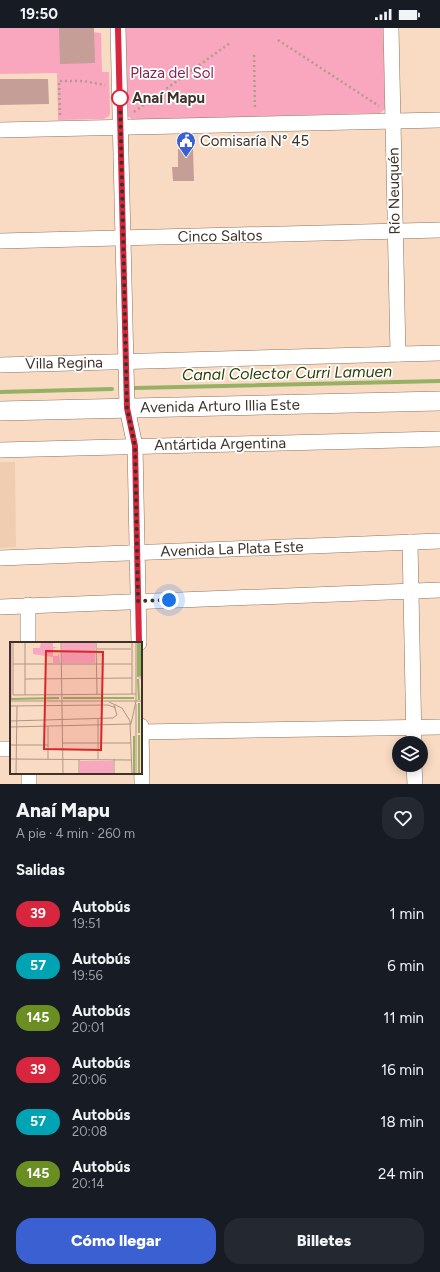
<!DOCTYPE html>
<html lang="es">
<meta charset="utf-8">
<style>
:root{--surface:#171b24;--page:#242831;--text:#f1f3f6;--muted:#9ea1a6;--accent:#3b60d1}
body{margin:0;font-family:Figtree,sans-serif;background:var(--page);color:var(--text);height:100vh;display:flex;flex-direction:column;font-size:15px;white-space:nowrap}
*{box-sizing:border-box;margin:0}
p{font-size:13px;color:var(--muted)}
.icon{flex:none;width:22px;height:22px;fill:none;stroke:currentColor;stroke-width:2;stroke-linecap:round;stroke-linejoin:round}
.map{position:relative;height:756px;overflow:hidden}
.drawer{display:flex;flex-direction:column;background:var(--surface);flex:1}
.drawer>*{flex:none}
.badge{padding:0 8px;border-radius:13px;font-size:14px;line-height:26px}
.controls{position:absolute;left:392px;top:708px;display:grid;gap:8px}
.controls a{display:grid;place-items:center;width:36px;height:36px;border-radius:50%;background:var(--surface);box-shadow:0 2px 10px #0003;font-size:20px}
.you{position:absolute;width:20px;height:20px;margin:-10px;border:3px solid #fff;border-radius:50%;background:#1a73e8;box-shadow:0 0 0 6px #1a73e833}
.map>.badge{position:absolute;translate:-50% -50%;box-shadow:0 0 0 2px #fff}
h2{padding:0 16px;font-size:15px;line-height:36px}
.round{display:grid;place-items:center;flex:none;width:42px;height:42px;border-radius:16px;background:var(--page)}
.summary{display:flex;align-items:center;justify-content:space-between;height:68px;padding:0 16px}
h1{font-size:19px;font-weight:800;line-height:30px}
.action{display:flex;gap:8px;margin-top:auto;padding:8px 16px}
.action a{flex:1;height:46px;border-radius:16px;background:var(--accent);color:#fff;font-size:16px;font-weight:800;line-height:46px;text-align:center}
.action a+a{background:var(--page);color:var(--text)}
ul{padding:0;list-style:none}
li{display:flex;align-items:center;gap:12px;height:52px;padding:0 16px}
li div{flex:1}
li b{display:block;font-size:15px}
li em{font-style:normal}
li .badge{min-width:44px;font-weight:700;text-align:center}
.status{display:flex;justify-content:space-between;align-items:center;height:28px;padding:0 20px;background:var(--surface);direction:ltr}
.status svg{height:11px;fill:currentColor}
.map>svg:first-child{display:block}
.built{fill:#f0cdb0}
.green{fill:#f8a7bf}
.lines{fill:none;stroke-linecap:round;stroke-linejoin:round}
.stream{stroke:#96b064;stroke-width:4}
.building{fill:#c49e97}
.minor-casing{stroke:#8d735d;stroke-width:16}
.major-casing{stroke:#8d735d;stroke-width:20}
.path{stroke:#b29b89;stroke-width:2.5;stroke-dasharray:2 3;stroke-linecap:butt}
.minor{stroke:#fff;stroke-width:15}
.major{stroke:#fff;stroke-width:19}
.line-casing{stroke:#fff;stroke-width:9}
.line{stroke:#d7263d;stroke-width:6}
.walk{stroke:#3d3229;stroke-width:4;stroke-dasharray:0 7.2}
.stop-dot{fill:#fff;stroke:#d7263d;stroke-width:2}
.labels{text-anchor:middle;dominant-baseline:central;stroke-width:3.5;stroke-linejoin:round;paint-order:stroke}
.park-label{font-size:15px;fill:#87254c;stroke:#fff}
.stop-label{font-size:15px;font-weight:bold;fill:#3d3229;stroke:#fff;text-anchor:start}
.poi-label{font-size:15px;fill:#3d3229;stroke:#fff;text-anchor:start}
.street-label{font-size:15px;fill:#3d3229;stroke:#fff}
.water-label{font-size:16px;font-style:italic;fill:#2f3f04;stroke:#fff}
.inset-river{fill:none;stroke:#96b064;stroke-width:2}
.inset-road{fill:none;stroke:#ae9785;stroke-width:1}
.view{fill:#d62828;fill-opacity:0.15;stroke:#d62828;stroke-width:2}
.inset-edge{fill:none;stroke:#3d3229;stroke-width:2}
</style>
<div class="status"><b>19:50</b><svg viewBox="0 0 49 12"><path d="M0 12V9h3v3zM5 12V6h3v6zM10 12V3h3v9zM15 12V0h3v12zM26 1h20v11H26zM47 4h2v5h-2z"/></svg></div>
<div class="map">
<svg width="440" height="756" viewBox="0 0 440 756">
<rect width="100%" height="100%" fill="#f9dbc3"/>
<path class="built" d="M 0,434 L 15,434 L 16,519 L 0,520 Z"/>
<g class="green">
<path d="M 0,0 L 59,0 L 101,5 L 102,44 L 109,44 L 110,86 L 108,89 L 103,91 L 58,92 L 57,45 L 0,46 Z"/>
<path d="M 125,0 L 383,0 L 385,81 L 380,85 L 133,92 L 128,88 Z"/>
</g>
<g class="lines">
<g class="stream">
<path d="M 135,360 L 440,353"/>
<path d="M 0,364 L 112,361"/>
</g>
</g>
<g class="building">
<path d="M 59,0 L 94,0 L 95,35 L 60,36 Z"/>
<path d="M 0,51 L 48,51 L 49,76 L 0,77 Z"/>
<path d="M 178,121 L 193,121 L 194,153 L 173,153 L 172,139 L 178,139 Z"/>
</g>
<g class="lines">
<g class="minor-casing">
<g id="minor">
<path d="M 118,0 L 127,380 L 135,418 L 139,615"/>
<path d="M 391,0 L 398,326"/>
<path d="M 0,102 L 440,92"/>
<path d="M 0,213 L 440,202"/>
<path d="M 0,337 L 440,325"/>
<path d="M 0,422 L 440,411"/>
<path d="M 410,514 L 414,715"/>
<path d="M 0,530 L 440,513"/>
<path d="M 28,577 L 28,615"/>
<path d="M 0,579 L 440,562"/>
<path d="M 141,698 L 142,756"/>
<path d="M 141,704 L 440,699"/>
<path d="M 0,721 L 11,721"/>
<path d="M 414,737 L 415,756"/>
<path d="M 29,745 L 29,756"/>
</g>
</g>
<g class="major-casing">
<path id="major" d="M 0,383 L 440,373"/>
</g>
<g class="path">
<path d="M 278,12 L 379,78"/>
<path d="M 254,27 L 255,82"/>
<path d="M 134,84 L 230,15"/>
<path d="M 60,87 L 59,53 L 83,53 L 105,57"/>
</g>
<use href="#minor" class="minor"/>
<use href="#major" class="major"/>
</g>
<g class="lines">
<g class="line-casing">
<path id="line" d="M 118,0 L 127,380 L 135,418 L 139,615"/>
</g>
<use href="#line" class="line"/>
<path class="walk" d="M 120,70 L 127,380 L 135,418 L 138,573 L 169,572"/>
</g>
<defs>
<g id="civic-pin" transform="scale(1)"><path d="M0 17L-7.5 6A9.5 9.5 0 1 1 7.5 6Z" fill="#3b60d1" stroke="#fff"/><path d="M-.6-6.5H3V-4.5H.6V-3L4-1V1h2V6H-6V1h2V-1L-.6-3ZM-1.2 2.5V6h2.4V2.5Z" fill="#fff"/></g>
</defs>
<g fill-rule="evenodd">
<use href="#civic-pin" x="186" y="113"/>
</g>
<circle class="stop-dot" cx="120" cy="70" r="8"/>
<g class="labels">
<g class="park-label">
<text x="172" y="45">Plaza del Sol</text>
</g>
<g class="stop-label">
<text x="132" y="70">Anaí Mapu</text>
</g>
<g class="poi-label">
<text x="200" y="113">Comisaría N° 45</text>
</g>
<g class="street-label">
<text transform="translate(394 163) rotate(-91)">Río Neuquén</text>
<text transform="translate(220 208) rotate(-1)">Cinco Saltos</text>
<text transform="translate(64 335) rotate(-1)">Villa Regina</text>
<text transform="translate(220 378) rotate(-1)">Avenida Arturo Illia Este</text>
<text transform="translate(220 416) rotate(-1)">Antártida Argentina</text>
<text transform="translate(232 521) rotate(-2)">Avenida La Plata Este</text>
</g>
<g class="water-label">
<text transform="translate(287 345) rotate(-1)">Canal Colector Curri Lamuen</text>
</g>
</g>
<g transform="translate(10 614)">
<rect width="132" height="132" fill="#f9dbc3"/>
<path d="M 0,0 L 2,0 L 2,56 L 0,56 ZM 31,0 L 43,0 L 43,5 L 47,5 L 43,7 L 43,14 L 48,14 L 49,10 L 50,21 L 43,21 L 43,15 L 23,12 L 23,6 L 30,6 ZM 52,0 L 85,0 L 85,21 L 52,21 ZM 129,0 L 132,0 L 132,37 L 129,37 ZM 70,119 L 103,119 L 103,132 L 70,132 Z" fill="#f8a7bf"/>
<path class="inset-river" d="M 128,0 L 128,35M 130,0 L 130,34M 128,37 L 129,58M 53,56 L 124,56M 0,57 L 49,56M 129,61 L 129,91M 129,93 L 129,132M 124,132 L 124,94"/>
<path class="inset-road" d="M 3,0 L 3,53 L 126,52M 15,0 L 15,53M 51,0 L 53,132M 86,0 L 87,52M 122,0 L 122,52M 87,7 L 121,7M 3,22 L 122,22M 15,37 L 122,36M 0,59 L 132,59M 99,60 L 112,66 L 120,79 L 122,132M 126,62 L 126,132M 0,64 L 98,63 L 106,66M 88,77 L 88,117M 0,79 L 103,76 L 107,73 L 104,63M 0,85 L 121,82 L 126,59 L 126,0M 52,101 L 121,101M 0,103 L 38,103M 0,117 L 121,118M 38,117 L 38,84M 69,117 L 69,132M 104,117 L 104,132M 0,132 L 53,132M 6,132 L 7,64"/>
<path class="view" d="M 36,9 L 93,10 L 91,108 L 34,107 Z"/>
<rect width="132" height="132" class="inset-edge"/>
</g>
</svg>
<div class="controls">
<a><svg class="icon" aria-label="layers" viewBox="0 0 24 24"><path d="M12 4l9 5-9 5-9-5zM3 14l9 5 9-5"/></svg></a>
</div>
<div class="you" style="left:169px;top:572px"></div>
</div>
<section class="drawer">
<div class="summary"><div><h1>Anaí Mapu</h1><p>A pie · 4 min · 260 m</p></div><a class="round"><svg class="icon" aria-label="heart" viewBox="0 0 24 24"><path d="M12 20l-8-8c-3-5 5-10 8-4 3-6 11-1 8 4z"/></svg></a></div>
<h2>Salidas</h2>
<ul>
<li><span class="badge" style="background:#d7263d;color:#fff">39</span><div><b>Autobús</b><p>19:51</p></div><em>1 min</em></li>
<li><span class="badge" style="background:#00a3b4;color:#fff">57</span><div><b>Autobús</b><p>19:56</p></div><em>6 min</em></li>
<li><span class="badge" style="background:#6b8e23;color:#fff">145</span><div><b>Autobús</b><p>20:01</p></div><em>11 min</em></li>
<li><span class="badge" style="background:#d7263d;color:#fff">39</span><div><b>Autobús</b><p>20:06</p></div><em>16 min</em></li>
<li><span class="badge" style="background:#00a3b4;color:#fff">57</span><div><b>Autobús</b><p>20:08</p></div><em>18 min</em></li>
<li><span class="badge" style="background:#6b8e23;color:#fff">145</span><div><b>Autobús</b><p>20:14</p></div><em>24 min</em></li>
</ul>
<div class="action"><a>Cómo llegar</a><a>Billetes</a></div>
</section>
